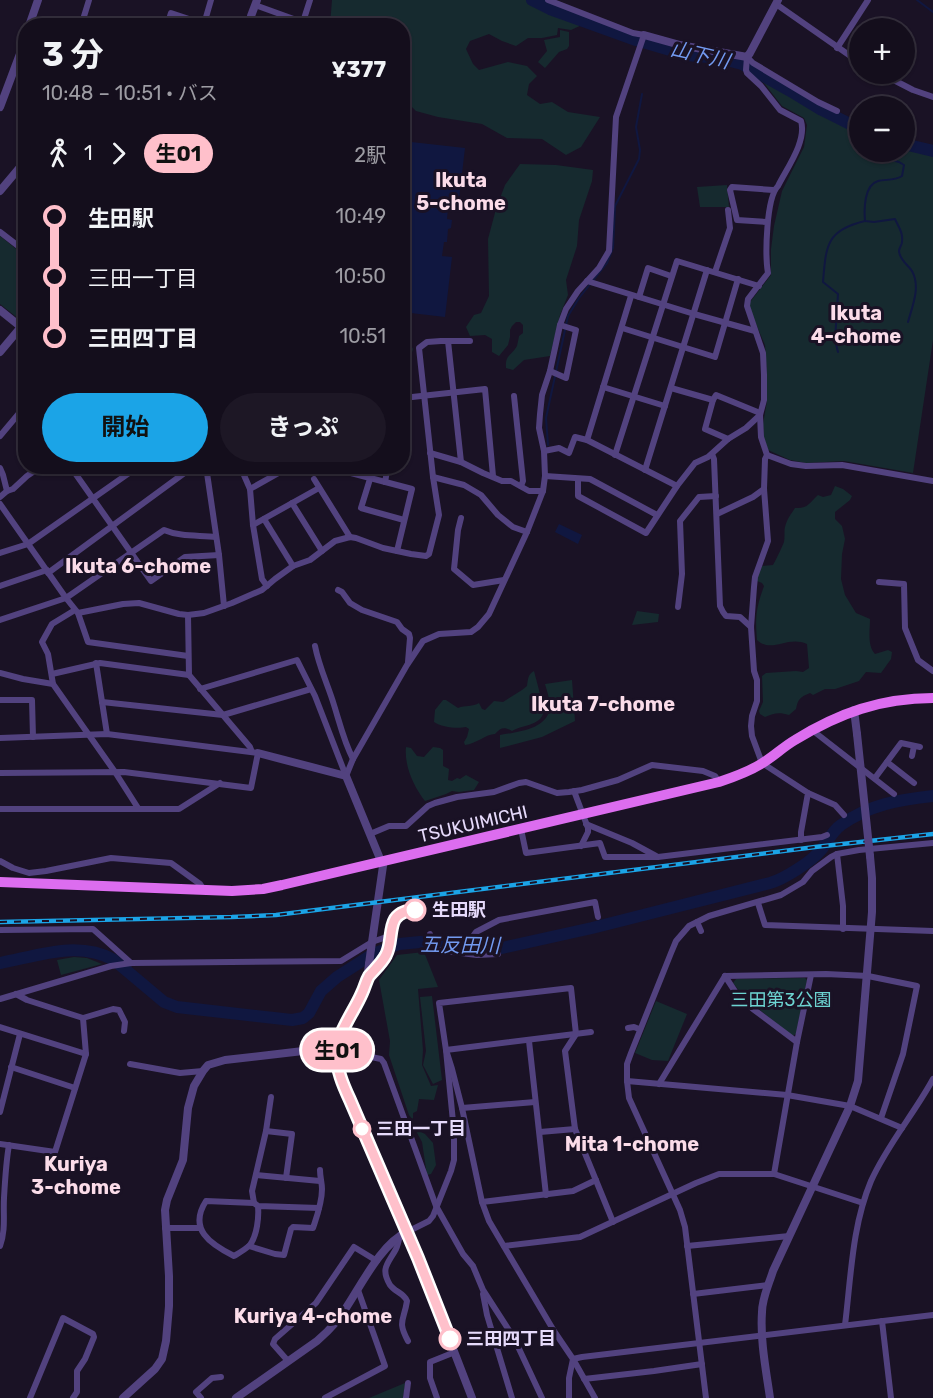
<!DOCTYPE html>
<html lang="ja">
<meta charset="utf-8">
<style>
:root{--surface:#140e1c;--page:#1d1725;--text:#f1f3f6;--muted:#9d9ca3;--line:#332e3b;--accent:#1ba4e7}
body{margin:0;font-family:Rubik,"Noto Sans JP",sans-serif;background:var(--page);color:var(--text);height:100vh;display:flex;flex-direction:column;font-size:22px;white-space:nowrap}
*{box-sizing:border-box;margin:0}
p{font-size:20px;color:var(--muted)}
.icon{flex:none;width:33px;height:33px;fill:none;stroke:currentColor;stroke-width:2;stroke-linecap:round;stroke-linejoin:round}
.map{position:relative;flex:1;overflow:hidden}
.side{position:absolute;left:18px;top:18px;width:392px;height:456px;display:flex;flex-direction:column;background:var(--surface);border-radius:24px;box-shadow:0 2px 4px #0004,0 0 0 2px var(--line)}
.side>*{flex:none}
.badge{padding:0 12px;border-radius:20px;font-size:21px;line-height:39px}
.controls{position:absolute;left:849px;top:18px;display:grid;gap:12px}
.controls a{display:grid;place-items:center;width:66px;height:66px;border-radius:50%;background:var(--surface);box-shadow:0 2px 4px #0004,0 0 0 2px var(--line);font-size:30px}
.map>.badge{position:absolute;translate:-50% -50%;box-shadow:0 0 0 3px #fff}
.legs{display:flex;align-items:center;gap:9px;height:66px;padding:0 24px;font-size:20px}
.legs p{margin-inline-start:auto}
.head{display:flex;align-items:center;justify-content:space-between;height:102px;padding:0 24px}
h1{font-size:33px;font-weight:700;line-height:45px}
.action{display:flex;gap:12px;margin-top:auto;padding:12px 24px}
.action a{flex:1;height:69px;border-radius:36px;background:var(--accent);color:#111;font-size:24px;font-weight:700;line-height:69px;text-align:center}
.action a+a{background:var(--page);color:var(--text)}
ul{padding:0 24px;list-style:none}
li{display:flex;align-items:center;gap:21px;height:60px;font-size:22px}
li i{display:grid;place-items:center;width:9px;height:100%;margin:0 8px;background:currentColor}
li i::after{content:'';width:15px;height:15px;margin:-8px;border:4px solid;border-radius:50%;background:var(--surface)}
li p{margin-inline-start:auto}
li:first-child i{background:linear-gradient(#0000 50%,currentColor 0)}
li:last-child i{background:linear-gradient(currentColor 50%,#0000 0)}
.map>svg:first-child{display:block}
.green{fill:#162a2f}
.water{fill:#101740}
.lines{fill:none;stroke-linecap:round;stroke-linejoin:round}
.stream{stroke:#101740;stroke-width:2}
.river{stroke:#101740;stroke-width:12}
.minor{stroke:#52427f;stroke-width:6}
.tertiary{stroke:#52427f;stroke-width:8}
.primary{stroke:#dc6def;stroke-width:10}
.rail-casing{stroke:#1ba4e7;stroke-width:4.5}
.rail{stroke:#1a1225;stroke-width:2;stroke-dasharray:7;stroke-linecap:butt}
.tertiary-bridge{stroke:#52427f;stroke-width:8}
.line-1-casing{stroke:#fff;stroke-width:14}
.line-1{stroke:#ffc0cb;stroke-width:9}
.stop-1-dot{fill:#fff;stroke:#ffc0cb;stroke-width:3}
.labels{text-anchor:middle;dominant-baseline:central;stroke-width:6;stroke-linejoin:round;paint-order:stroke}
.street-label{font-size:18px;fill:#e6dafb;stroke:#1a1225}
.stop-label{font-size:18px;font-weight:bold;fill:#e6dafb;stroke:#1a1225;text-anchor:start}
.park-label{font-size:18px;fill:#6dd4d2;stroke:#1a1225}
.water-label{font-size:20px;font-style:italic;fill:#739af0;stroke:#1a1225}
.neighbourhood-label{font-size:20px;font-weight:bold;fill:#fbdce9;stroke:#1a1225}
</style>
<div class="map">
<svg width="933" height="1398" viewBox="0 0 933 1398">
<rect width="100%" height="100%" fill="#1a1225"/>
<g class="green">
<path d="M 332,0 L 528,0 L 555,14 L 584,24 L 571,30 L 558,28 L 557,35 L 542,38 L 528,38 L 516,46 L 502,41 L 489,34 L 470,41 L 466,49 L 473,64 L 479,70 L 508,62 L 527,66 L 537,76 L 529,84 L 527,95 L 540,104 L 552,102 L 568,112 L 600,117 L 581,147 L 566,155 L 542,139 L 507,138 L 482,124 L 438,117 L 416,111 L 404,99 L 402,99 L 402,26 L 330,25 Z"/>
<path d="M 560,30 L 569,32 L 569,46 L 567,49 L 559,52 L 545,68 L 538,62 L 547,51 L 544,40 L 560,37 Z"/>
<path d="M 751,71 L 820,113 L 859,132 L 860,152 L 904,152 L 905,146 L 933,154 L 933,340 L 913,473 L 844,461 L 806,463 L 790,460 L 768,450 L 764,438 L 763,424 L 767,401 L 767,375 L 765,345 L 750,310 L 750,302 L 771,275 L 771,249 L 774,226 L 782,191 L 804,147 L 807,125 L 804,118 L 782,106 L 764,83 L 751,74 Z"/>
<path d="M 520,164 L 556,165 L 593,170 L 592,181 L 579,220 L 577,246 L 566,280 L 568,295 L 560,315 L 550,356 L 524,360 L 513,370 L 506,368 C 505,355 511,356 517,346 C 517,346 519,337 519,336 L 523,333 L 523,325 L 520,322 L 516,322 L 512,326 L 510,330 L 510,337 L 508,345 L 499,356 L 492,352 L 492,339 L 485,335 L 470,336 L 466,327 L 474,315 L 481,313 L 489,296 L 488,239 L 496,209 L 505,185 Z"/>
<path d="M 727,185 L 729,207 L 700,207 L 697,187 Z"/>
<path d="M 0,236 L 25,256 L 25,311 L 19,319 L 0,304 Z"/>
<path d="M 402,332 L 413,349 L 402,386 Z"/>
<path d="M 835,486 L 843,489 L 852,496 L 850,500 L 835,512 L 835,519 L 842,526 L 845,539 L 842,554 L 841,579 L 845,595 L 856,613 L 870,619 C 870,630 867,646 875,654 L 888,650 L 892,652 L 891,659 L 881,673 L 866,672 L 859,681 L 835,689 L 825,689 L 813,695 L 810,693 C 800,697 798,699 796,709 L 789,715 C 779,712 774,713 765,717 L 760,714 L 759,711 L 763,702 L 762,676 L 766,673 L 796,671 L 803,672 L 809,668 L 807,644 C 787,635 772,654 757,640 C 755,617 756,608 764,586 L 762,583 L 757,581 L 757,577 L 762,566 L 773,565 C 776,560 782,547 784,542 C 785,537 784,531 785,527 C 787,519 791,514 795,508 C 808,509 809,503 818,495 L 823,497 L 831,495 Z"/>
<path d="M 637,611 L 659,614 L 658,622 L 632,625 Z"/>
<path d="M 534,671 L 544,709 C 543,726 524,724 512,731 C 505,727 501,727 495,734 C 486,734 476,744 465,745 L 464,742 L 467,737 L 469,729 L 466,727 C 457,729 441,727 434,722 L 435,710 L 443,700 L 446,700 L 458,708 C 465,705 473,707 479,703 L 482,709 L 485,710 L 494,701 L 503,702 L 522,690 L 527,686 C 528,679 528,674 534,671 Z"/>
<path d="M 572,680 L 575,721 L 542,737 L 500,748 L 500,735 C 516,732 548,730 550,707 C 550,700 547,691 545,684 Z"/>
<path d="M 406,747 L 411,748 L 417,756 L 424,757 L 433,747 L 440,748 L 443,750 L 443,766 L 449,769 L 448,780 L 452,781 L 457,778 L 460,779 L 466,775 L 479,782 L 474,790 L 459,792 L 452,791 L 446,794 L 425,801 C 414,787 404,766 406,747 Z"/>
<path d="M 424,952 L 438,987 L 418,989 L 423,1050 L 422,1065 L 431,1086 L 438,1085 L 434,1100 L 419,1099 L 417,1111 L 413,1113 L 413,1120 L 409,1115 L 389,1055 L 390,1041 L 379,980 L 397,955 Z"/>
<path d="M 74,957 L 87,958 L 102,964 L 61,975 L 57,960 Z"/>
<path d="M 805,978 L 807,980 L 796,1034 L 792,1036 L 745,998 L 733,983 L 736,979 Z"/>
<path d="M 432,996 L 442,1080 L 433,1084 L 423,1065 L 426,1051 L 420,997 Z"/>
<path d="M 656,1001 L 687,1014 L 668,1061 L 652,1060 L 635,1053 Z"/>
<path d="M 415,1129 L 425,1134 L 433,1143 L 436,1165 L 431,1174 L 427,1175 L 422,1142 Z"/>
<path d="M 405,1383 L 403,1398 L 369,1398 Z"/>
</g>
<g class="water">
<path d="M 402,141 L 465,148 L 458,208 L 448,208 L 447,219 L 452,220 L 451,228 L 448,229 L 447,242 L 444,242 L 442,256 L 452,257 L 445,317 L 402,312 L 402,214 L 404,214 L 405,203 L 402,202 Z"/>
<path d="M 559,524 L 582,535 L 578,544 L 555,532 Z"/>
</g>
<g class="lines">
<g class="stream">
<path d="M 917,0 L 933,12"/>
<path d="M 886,152 L 888,159 L 899,162 L 904,165 L 902,176 C 894,181 886,179 878,181 C 864,185 864,209 865,221 L 874,222 L 895,219 C 899,228 903,232 902,242 C 902,245 899,248 899,251 C 899,259 908,265 912,271 C 921,287 912,307 908,322"/>
<path d="M 838,352 L 835,340 L 838,294 L 823,282 C 826,246 826,230 865,221"/>
<path d="M 548,445 L 546,418 L 568,316 L 579,298 L 607,263 L 613,248 L 615,206 L 639,159 L 640,150 L 636,127 L 642,94"/>
</g>
<g class="river">
<path d="M 532,0 L 550,9 L 636,40 L 687,55 L 719,58 L 742,64 L 794,93 L 822,110 L 860,129"/>
<path d="M 904,144 L 933,151"/>
<path d="M 0,963 C 37,956 78,940 114,960 L 164,1002 L 177,1007 L 292,1020 L 303,1018 L 309,1013 L 321,991 L 337,977 L 373,954 L 399,944 L 420,942 L 475,950 L 502,948 L 592,928 L 770,883 C 784,879 811,862 821,850 C 827,843 832,831 841,825 C 870,804 899,800 933,796"/>
</g>
<g class="minor">
<path d="M 776,4 L 849,55 L 860,61"/>
<path d="M 255,5 L 302,22"/>
<path d="M 302,25 L 310,0"/>
<path d="M 81,26 L 89,0"/>
<path d="M 167,26 L 171,13 L 204,24 L 211,0"/>
<path d="M 837,48 L 868,0"/>
<path d="M 747,57 L 746,70 L 747,73 L 761,86 L 780,110 L 801,121 C 807,141 787,168 778,186 C 766,198 765,256 768,273 L 748,299 L 747,306 L 763,353 L 764,375 L 764,400 L 760,415 L 761,437 L 767,455 L 765,459 L 764,489 L 768,541 L 755,577 L 754,587 L 751,627 L 754,671 L 757,680 L 757,701 L 752,716 L 751,726 L 752,736 L 762,763 L 808,793 L 801,832 L 801,840"/>
<path d="M 747,57 L 753,63 L 818,102 L 837,111"/>
<path d="M 882,74 L 913,90 L 933,97"/>
<path d="M 767,222 L 737,220 L 730,190 L 732,187 L 773,190"/>
<path d="M 0,232 L 26,252"/>
<path d="M 19,247 L 26,239"/>
<path d="M 715,272 L 730,228 L 728,210"/>
<path d="M 587,281 L 694,314 L 755,331"/>
<path d="M 639,297 L 648,268 L 671,276"/>
<path d="M 622,328 L 715,357 L 738,279"/>
<path d="M 448,341 L 461,462"/>
<path d="M 550,371 L 566,378 L 576,330 L 560,325"/>
<path d="M 603,387 L 665,406"/>
<path d="M 671,388 L 713,400 L 705,429 L 728,439"/>
<path d="M 514,396 L 523,481 L 521,486"/>
<path d="M 713,400 L 716,395 L 760,413"/>
<path d="M 402,404 L 403,398 L 485,389 L 493,476"/>
<path d="M 0,436 L 26,405"/>
<path d="M 587,440 L 631,296"/>
<path d="M 544,451 L 559,448 L 569,453 L 575,437 L 587,440 L 677,486"/>
<path d="M 430,453 L 461,462 L 483,473 L 502,481 L 511,481 L 529,491 L 543,491"/>
<path d="M 712,454 L 714,459 L 720,606 L 723,612 L 726,616 L 740,617 L 751,627"/>
<path d="M 615,455 L 677,261 L 759,286"/>
<path d="M 767,455 L 791,464 L 806,466 L 842,465 L 933,481"/>
<path d="M 70,466 L 151,581 L 185,557 L 219,555"/>
<path d="M 194,466 L 207,473 L 219,555 L 224,606"/>
<path d="M 240,466 L 250,489 L 253,525 L 262,579 L 267,586"/>
<path d="M 353,466 L 351,473 L 412,489 L 397,551"/>
<path d="M 0,468 L 3,475 L 7,491"/>
<path d="M 645,470 L 707,270"/>
<path d="M 74,472 L 82,466"/>
<path d="M 545,476 L 590,479 L 657,515"/>
<path d="M 433,477 L 464,485 L 481,495 L 498,515 L 513,527 L 527,532"/>
<path d="M 314,479 L 350,537"/>
<path d="M 370,479 L 361,508 L 404,520"/>
<path d="M 578,479 L 578,496 L 646,533 L 677,486 L 695,463 L 708,457 L 728,439 L 746,428 L 760,415"/>
<path d="M 385,482 L 388,466"/>
<path d="M 250,489 L 291,466"/>
<path d="M 0,497 L 7,491 L 13,489 L 27,476 L 42,466"/>
<path d="M 292,503 L 322,551"/>
<path d="M 0,504 L 66,598 L 78,613 L 88,642 L 188,656"/>
<path d="M 717,514 L 753,497 L 764,489"/>
<path d="M 461,518 L 458,530 L 454,569 L 473,585 L 504,580"/>
<path d="M 264,519 L 293,566"/>
<path d="M 253,525 L 319,488"/>
<path d="M 0,553 L 28,544 L 139,466"/>
<path d="M 48,573 L 194,466"/>
<path d="M 879,582 L 904,584 L 905,628 L 918,660 L 933,671"/>
<path d="M 0,586 L 47,570"/>
<path d="M 338,590 L 342,592 L 350,603 L 362,610 L 397,622 L 402,629 L 409,634 L 410,638 L 408,662"/>
<path d="M 678,607 L 682,574 L 680,521 L 699,497 L 716,496"/>
<path d="M 75,610 L 52,624 L 42,642 L 48,654 L 53,684 L 115,772 L 138,808"/>
<path d="M 78,613 L 123,604 L 139,603 L 179,614 L 188,615 L 204,613 L 232,603 L 262,590 L 275,579 L 293,566 L 310,560 L 335,541 L 350,537 L 356,538 L 383,548 L 411,554 L 426,556 L 429,554 L 439,515 L 433,477 L 419,348 L 427,342 L 441,341 L 470,341"/>
<path d="M 188,615 L 189,675 L 250,747 L 252,752"/>
<path d="M 0,620 L 66,598 L 164,530 C 180,537 199,535 216,537"/>
<path d="M 315,646 C 319,667 328,685 334,705 C 340,724 344,742 353,759"/>
<path d="M 96,663 L 107,734"/>
<path d="M 0,673 L 23,679 L 53,684"/>
<path d="M 52,674 L 100,663 L 189,675"/>
<path d="M 200,689 L 297,660 L 315,696 L 346,776"/>
<path d="M 0,700 L 32,700 L 33,737"/>
<path d="M 102,702 L 223,715 L 311,689"/>
<path d="M 812,730 L 894,794"/>
<path d="M 0,738 L 107,734 L 258,753 L 251,788 L 124,772 L 0,773"/>
<path d="M 912,756 L 914,746"/>
<path d="M 887,762 L 914,783"/>
<path d="M 346,776 L 353,759 L 407,665 L 423,641 L 439,634 L 471,632 L 478,627 L 489,614 L 527,532 L 543,491 L 545,476 L 544,451 L 539,428 L 540,414 L 542,395 L 550,371 L 560,325 L 566,309 L 578,291 L 599,268 L 609,251 L 616,117 L 644,35 L 633,33 L 548,0"/>
<path d="M 875,778 L 901,743 L 920,747"/>
<path d="M 574,791 L 588,828 L 588,832 L 581,846"/>
<path d="M 808,793 L 835,805 L 844,815"/>
<path d="M 0,809 L 179,809 L 220,783"/>
<path d="M 586,824 L 632,843 L 656,856"/>
<path d="M 521,829 L 526,853 L 600,843 L 605,857 L 658,857 L 822,837 L 827,835"/>
<path d="M 370,834 L 389,826 L 406,826 L 428,806 L 435,803 L 457,797 L 494,792 L 519,783 L 526,782 L 557,793 L 569,792 L 582,790 L 618,780 L 652,765 L 703,771 L 715,776 L 719,782"/>
<path d="M 837,854 L 843,906 L 843,929"/>
<path d="M 0,861 L 13,868 L 29,873 L 46,871 L 111,858 L 171,863 L 200,884 L 204,890"/>
<path d="M 758,903 L 765,925 L 933,931"/>
<path d="M 697,922 L 701,931"/>
<path d="M 0,930 L 93,929 L 131,963"/>
<path d="M 430,934 L 436,950 L 477,955 L 498,954"/>
<path d="M 471,939 L 476,932 L 499,920 L 595,902 L 598,917"/>
<path d="M 725,976 L 826,974 L 868,976 L 917,986 L 903,1054 L 881,1118"/>
<path d="M 725,976 L 736,993 L 753,1009 L 797,1042"/>
<path d="M 16,994 L 27,1000 L 83,1018 L 113,1009 L 119,1010 L 125,1022 L 124,1031"/>
<path d="M 0,999 L 111,966 L 131,963 L 341,961 L 372,942 L 392,935 C 390,953 380,965 367,978"/>
<path d="M 0,1027 L 86,1054"/>
<path d="M 628,1028 L 634,1027 L 639,1029"/>
<path d="M 529,1041 L 546,1195"/>
<path d="M 337,1050 L 381,1059 L 384,1063 L 436,1206 L 463,1254 L 473,1266 L 483,1290 L 514,1338 L 542,1398"/>
<path d="M 130,1064 L 180,1073 L 203,1071"/>
<path d="M 11,1067 L 75,1088"/>
<path d="M 627,1081 L 787,1095 L 850,1106 L 902,1128"/>
<path d="M 659,1084 L 725,976"/>
<path d="M 462,1108 L 535,1102"/>
<path d="M 0,1112 L 20,1034"/>
<path d="M 266,1131 L 292,1134 L 286,1178"/>
<path d="M 540,1132 L 575,1129"/>
<path d="M 0,1144 L 55,1152 L 86,1054 L 83,1018"/>
<path d="M 774,1174 L 797,1042 L 811,975"/>
<path d="M 256,1175 L 320,1181"/>
<path d="M 482,1202 L 573,1191 L 596,1180"/>
<path d="M 254,1203 L 252,1191 L 266,1131 L 271,1097"/>
<path d="M 258,1206 C 259,1218 257,1235 250,1245 C 246,1249 239,1253 234,1256 C 210,1244 188,1229 206,1201 L 254,1203 L 258,1206 L 319,1208"/>
<path d="M 165,1228 L 200,1228"/>
<path d="M 407,1232 L 429,1221 L 433,1216 L 451,1171 L 454,1160 L 454,1132 L 446,1050 L 591,1032"/>
<path d="M 400,1235 C 399,1240 398,1245 396,1249 C 388,1264 380,1268 390,1285 C 395,1292 404,1293 407,1301 C 404,1321 397,1321 408,1341"/>
<path d="M 0,1246 C 6,1229 3,1215 4,1198 C 5,1180 6,1162 9,1145"/>
<path d="M 249,1246 L 275,1254 L 284,1255 L 291,1229 L 293,1227 L 313,1228 C 317,1216 322,1203 322,1189 C 322,1183 320,1177 320,1170"/>
<path d="M 504,1246 L 580,1237 L 696,1183 L 719,1174 L 774,1174 L 863,1203"/>
<path d="M 687,1246 L 789,1236"/>
<path d="M 483,1294 L 487,1315 L 512,1398"/>
<path d="M 693,1294 L 768,1285"/>
<path d="M 882,1321 L 891,1398"/>
<path d="M 845,1325 C 851,1277 852,1226 871,1181 C 887,1145 914,1114 933,1079"/>
<path d="M 288,1361 L 273,1344 L 275,1339 L 316,1303 L 354,1247 L 377,1261"/>
<path d="M 584,1379 L 654,1371 L 702,1364"/>
<path d="M 30,1398 L 63,1318 L 93,1334 L 94,1337 L 85,1359 L 77,1371 L 77,1392 L 73,1398"/>
<path d="M 201,1398 L 196,1392 L 212,1378 L 221,1377"/>
<path d="M 325,1398 L 385,1366 L 358,1290"/>
<path d="M 406,1398 L 408,1383"/>
<path d="M 437,1398 L 430,1378 L 430,1362 L 455,1352"/>
<path d="M 569,1398 L 569,1378 L 573,1359 L 554,1331 L 489,1221 L 482,1202 L 462,1108 L 452,1069 L 446,1050 L 439,1003 L 571,988 L 576,1034 L 565,1051 L 575,1129 L 613,1222"/>
<path d="M 595,1398 L 573,1359 L 582,1357 L 933,1315"/>
<path d="M 706,1398 L 685,1227 L 680,1210 L 629,1098 L 627,1081 L 627,1064 L 631,1053 L 671,953 L 676,941 L 689,926 L 709,916 L 781,895 L 803,882 L 812,871 L 831,857 L 837,854 L 859,850 L 933,843"/>
</g>
<g class="tertiary">
<path d="M 29,26 L 38,0"/>
<path d="M 252,26 L 251,16 L 257,0"/>
<path d="M 644,35 L 680,45 L 747,57 L 750,53 L 778,0"/>
<path d="M 0,107 L 26,38"/>
<path d="M 0,191 L 26,160"/>
<path d="M 0,310 L 26,331"/>
<path d="M 0,352 L 26,321"/>
<path d="M 854,710 L 857,734"/>
<path d="M 258,753 L 346,776 L 383,866 L 371,949"/>
<path d="M 369,964 C 368,975 366,985 361,996 C 353,1013 339,1031 337,1051 C 336,1068 344,1085 350,1100 L 418,1258 L 472,1398"/>
<path d="M 123,1398 L 155,1369 L 162,1359 L 166,1341 L 169,1306 L 169,1276 L 165,1210 L 167,1200 L 183,1160 L 188,1108 L 194,1086 L 203,1071 L 208,1065 L 225,1060 L 303,1051 L 337,1050"/>
<path d="M 236,1398 L 317,1341 C 324,1335 331,1328 337,1321 C 357,1295 378,1245 407,1232"/>
<path d="M 770,1398 C 766,1370 760,1340 762,1312 C 762,1298 769,1284 773,1271 L 850,1106 L 858,1081 L 872,912 L 872,878 L 870,856"/>
</g>
<path class="primary" d="M 0,882 L 232,891 L 263,889 L 282,885 L 719,782 C 734,777 748,772 761,764 C 773,757 783,747 795,740 C 839,713 881,698 933,698"/>
<g class="rail-casing">
<path id="rail" d="M 0,922 L 232,917 L 276,915 L 815,847 L 933,834"/>
</g>
<use href="#rail" class="rail"/>
<g class="tertiary-bridge">
<path d="M 857,734 L 870,856"/>
<path d="M 369,964 L 371,949"/>
</g>
</g>
<g class="lines">
<g class="line-1-casing">
<path id="line-1" d="M 415,910 C 406,911 400,912 395,919 C 389,929 392,944 386,955 C 382,963 375,969 369,976 C 366,981 365,987 362,993 C 354,1012 338,1031 337,1052 C 336,1069 343,1085 350,1100 L 418,1258 L 450,1339"/>
</g>
<use href="#line-1" class="line-1"/>
</g>
<g class="stop-1-dot">
<circle cx="415" cy="910" r="10"/>
<circle cx="362" cy="1129" r="8"/>
<circle cx="450" cy="1339" r="10"/>
</g>
<g class="labels">
<g class="street-label">
<text transform="translate(473 824) rotate(-13)">TSUKUIMICHI</text>
</g>
<g class="stop-label">
<text x="432" y="910">生田駅</text>
<text x="376" y="1129">三田一丁目</text>
<text x="466" y="1339">三田四丁目</text>
</g>
<g class="park-label">
<text x="781" y="1000">三田第3公園</text>
</g>
<g class="water-label">
<text transform="translate(700 55) rotate(13)">山下川</text>
<text transform="translate(460 945) rotate(1)">五反田川</text>
</g>
<g class="neighbourhood-label">
<text x="461" y="180">Ikuta<tspan x="461" dy="23">5-chome</tspan></text>
<text x="856" y="313">Ikuta<tspan x="856" dy="23">4-chome</tspan></text>
<text x="138" y="566">Ikuta 6-chome</text>
<text x="603" y="704">Ikuta 7-chome</text>
<text x="632" y="1144">Mita 1-chome</text>
<text x="76" y="1164">Kuriya<tspan x="76" dy="23">3-chome</tspan></text>
<text x="313" y="1316">Kuriya 4-chome</text>
</g>
</g>
</svg>
<div class="controls">
<a>+</a>
<a>−</a>
</div>
<b class="badge" style="left:337px;top:1050px;background:#ffc0cb;color:#111">生01</b>
<section class="side">
<div class="head"><div><h1>3 分</h1><p>10:48 – 10:51 · バス</p></div><b>¥377</b></div>
<div class="legs"><svg class="icon" aria-label="walk" viewBox="0 0 24 24"><circle cx="13" cy="4" r="2"/><path d="M13 8l-2 6 4 7M11 14l-3 7M7 12l3-4h3l4 4"/></svg>1<svg class="icon" aria-label="forward" viewBox="0 0 24 24"><path d="M9 5l7 7-7 7"/></svg><b class="badge" style="background:#ffc0cb;color:#111">生01</b><p>2駅</p></div>
<ul>
<li><i style="color:#ffc0cb"></i><b>生田駅</b><p>10:49</p></li>
<li><i style="color:#ffc0cb"></i><span>三田一丁目</span><p>10:50</p></li>
<li><i style="color:#ffc0cb"></i><b>三田四丁目</b><p>10:51</p></li>
</ul>
<div class="action"><a>開始</a><a>きっぷ</a></div>
</section>
</div>
